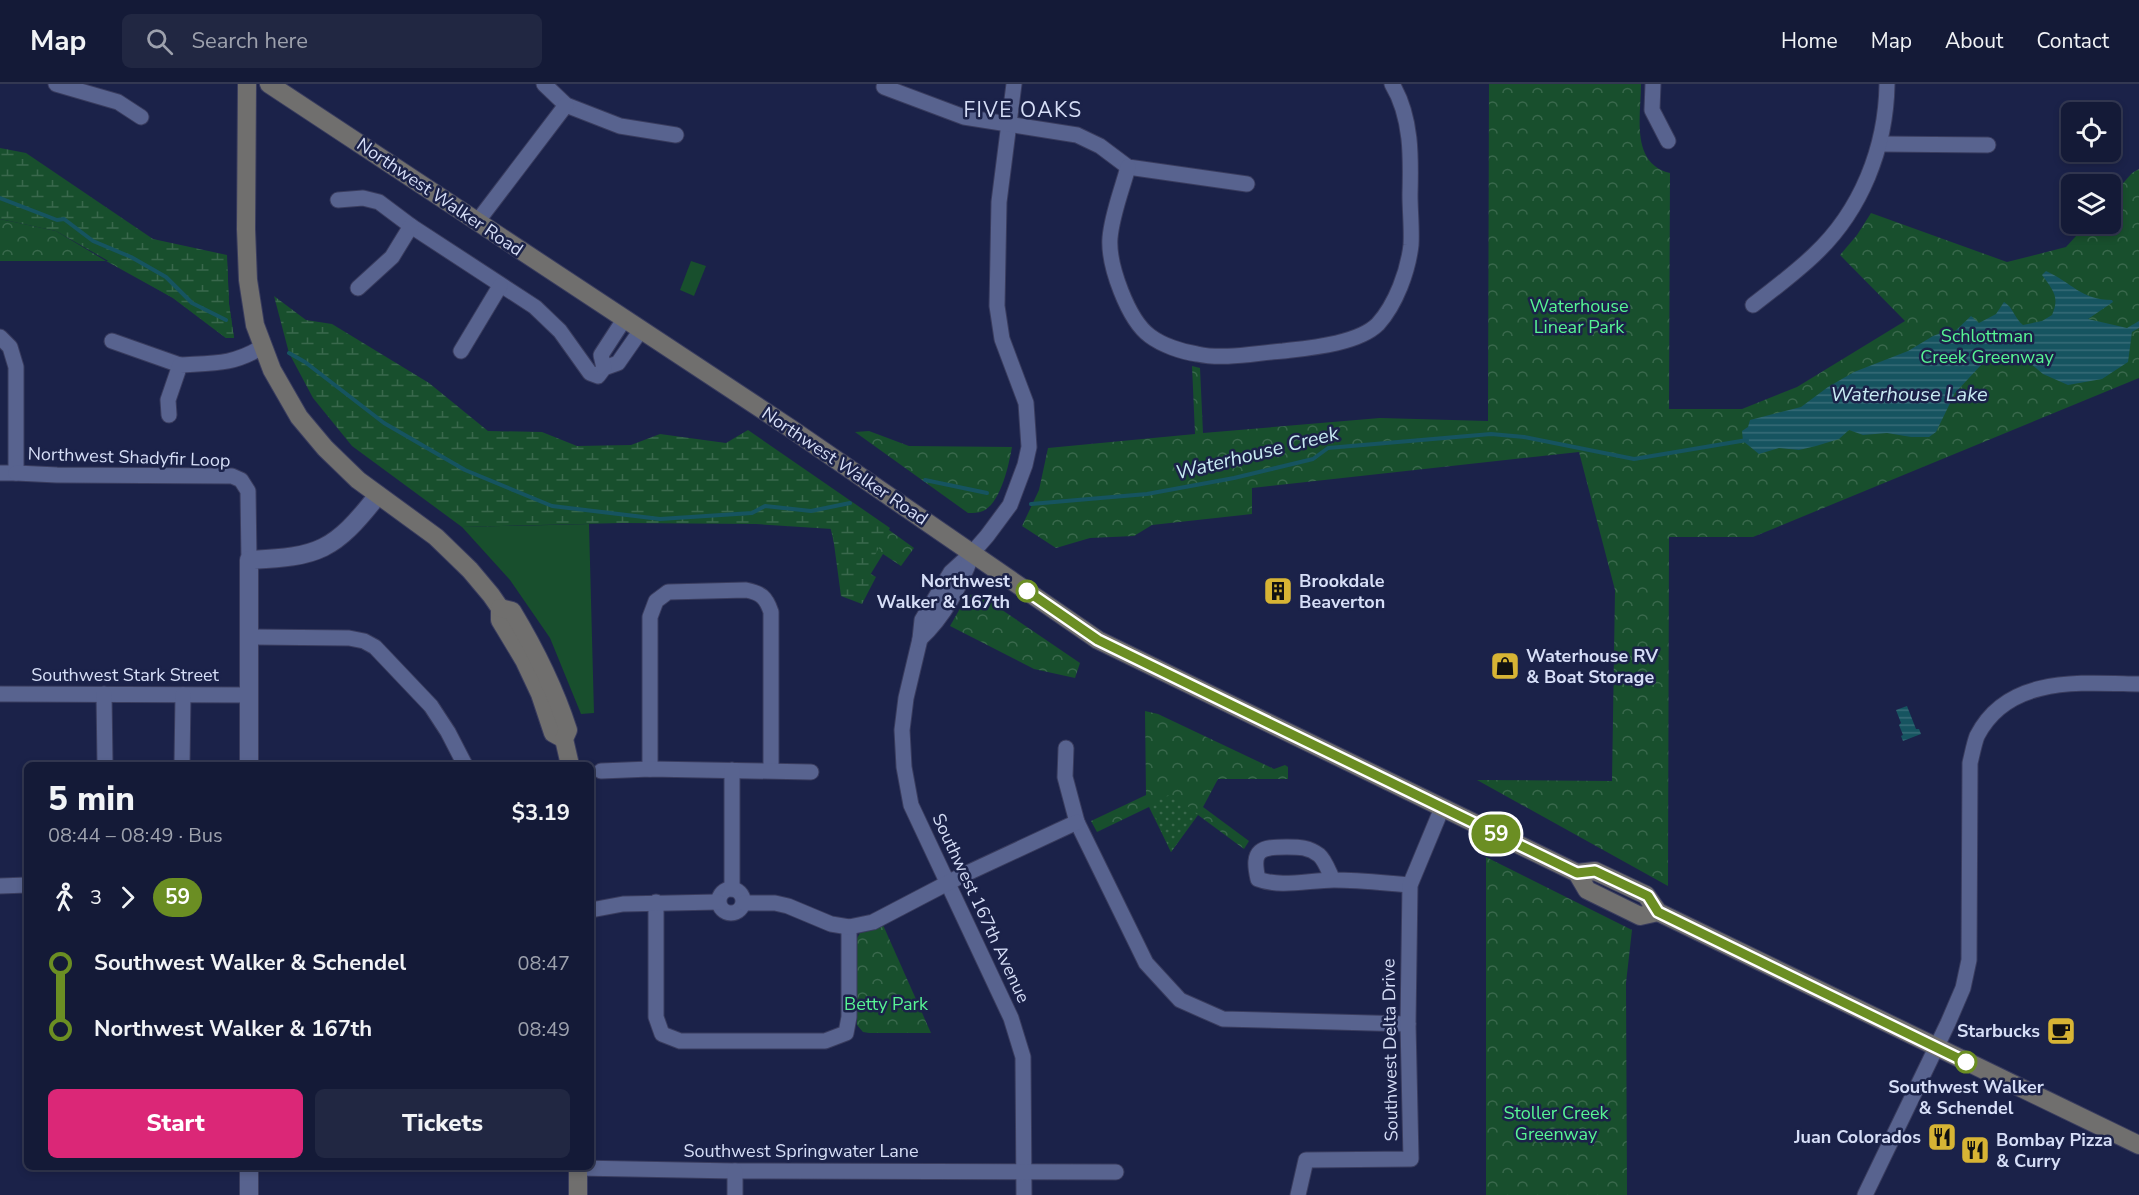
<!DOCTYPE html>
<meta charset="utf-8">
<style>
:root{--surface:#141a37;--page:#212742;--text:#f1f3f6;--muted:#9da1ad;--line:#333852;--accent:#db2777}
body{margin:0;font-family:"Nunito Sans",sans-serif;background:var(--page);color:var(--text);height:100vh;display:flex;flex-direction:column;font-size:22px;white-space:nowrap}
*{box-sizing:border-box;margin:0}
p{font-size:20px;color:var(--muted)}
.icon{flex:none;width:33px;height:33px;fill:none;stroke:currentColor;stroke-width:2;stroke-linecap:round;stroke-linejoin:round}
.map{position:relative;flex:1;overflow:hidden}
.sheet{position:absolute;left:24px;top:678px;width:570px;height:408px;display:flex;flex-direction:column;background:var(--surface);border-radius:9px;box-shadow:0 3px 9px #0003,0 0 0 2px var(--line)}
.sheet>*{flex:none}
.badge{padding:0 12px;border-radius:20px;font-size:21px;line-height:39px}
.controls{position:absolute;left:2061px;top:18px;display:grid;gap:12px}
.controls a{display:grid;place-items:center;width:60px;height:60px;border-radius:9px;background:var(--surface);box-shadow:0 3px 9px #0003,0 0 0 2px var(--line);font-size:30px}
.map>.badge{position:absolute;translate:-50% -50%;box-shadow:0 0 0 3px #fff}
.legs{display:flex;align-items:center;gap:9px;height:66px;padding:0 24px;font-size:20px}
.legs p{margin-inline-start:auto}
.overview{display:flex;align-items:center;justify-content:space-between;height:102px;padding:0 24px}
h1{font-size:33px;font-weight:800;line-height:45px}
.action{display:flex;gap:12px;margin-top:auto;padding:12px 24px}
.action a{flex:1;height:69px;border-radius:9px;background:var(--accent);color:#fff;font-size:24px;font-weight:800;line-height:69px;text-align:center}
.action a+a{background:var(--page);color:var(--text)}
ul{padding:0 24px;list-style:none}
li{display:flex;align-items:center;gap:21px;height:66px;font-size:22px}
li i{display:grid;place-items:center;width:9px;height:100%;margin:0 8px;background:currentColor}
li i::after{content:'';width:15px;height:15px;margin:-8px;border:4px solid;border-radius:50%;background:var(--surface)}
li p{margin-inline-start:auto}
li:first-child i{background:linear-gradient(#0000 50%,currentColor 0)}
li:last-child i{background:linear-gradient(currentColor 50%,#0000 0)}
header{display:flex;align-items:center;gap:36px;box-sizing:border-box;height:84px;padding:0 30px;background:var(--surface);border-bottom:2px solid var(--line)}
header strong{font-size:28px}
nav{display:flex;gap:33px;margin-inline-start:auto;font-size:21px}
.search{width:420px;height:54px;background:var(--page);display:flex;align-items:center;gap:15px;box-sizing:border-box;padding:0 21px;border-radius:9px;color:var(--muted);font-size:22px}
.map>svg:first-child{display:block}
.grass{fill:#184f2d}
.forest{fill:url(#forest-crowns)}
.wetland{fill:url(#wetland-marsh)}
.garden{fill:url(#garden-dots)}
.water{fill:url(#water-rules)}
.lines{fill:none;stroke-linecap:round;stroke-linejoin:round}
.stream{stroke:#165460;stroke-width:4}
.minor-casing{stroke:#393c5e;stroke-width:17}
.tertiary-casing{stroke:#393c5e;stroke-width:20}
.secondary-casing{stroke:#393c5e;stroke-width:20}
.minor{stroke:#58638f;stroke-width:15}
.tertiary{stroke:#58638f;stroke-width:18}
.secondary{stroke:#706f6e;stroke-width:18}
.line-1-casing{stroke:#fff;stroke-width:14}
.line-1{stroke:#6b8e23;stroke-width:9}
.stop-1-dot{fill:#fff;stroke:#6b8e23;stroke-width:3}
.labels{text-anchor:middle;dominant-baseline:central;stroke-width:5;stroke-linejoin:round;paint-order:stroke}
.street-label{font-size:18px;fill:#d6def7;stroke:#1b2249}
.park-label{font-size:18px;fill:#57f594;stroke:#1b2249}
.stop-label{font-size:18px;font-weight:bold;fill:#d6def7;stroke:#1b2249;text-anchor:end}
.poi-label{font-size:18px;font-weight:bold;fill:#d6def7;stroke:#1b2249;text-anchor:start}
.water-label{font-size:20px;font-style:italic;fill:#c8ebf3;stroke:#1b2249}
.quarter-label{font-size:21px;letter-spacing:1.5px;fill:#d6def7;stroke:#1b2249}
</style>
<header>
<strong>Map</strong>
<div class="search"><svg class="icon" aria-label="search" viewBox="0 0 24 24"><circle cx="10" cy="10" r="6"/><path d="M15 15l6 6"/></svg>Search here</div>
<nav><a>Home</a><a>Map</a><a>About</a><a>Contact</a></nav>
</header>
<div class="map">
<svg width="2139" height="1111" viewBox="0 0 2139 1111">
<defs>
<pattern id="forest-crowns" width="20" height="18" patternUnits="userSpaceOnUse" patternTransform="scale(1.5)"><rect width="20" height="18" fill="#184f2d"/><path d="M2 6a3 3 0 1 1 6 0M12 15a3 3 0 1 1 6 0" fill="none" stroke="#39684c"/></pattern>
<pattern id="wetland-marsh" width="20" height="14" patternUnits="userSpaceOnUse" patternTransform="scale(1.5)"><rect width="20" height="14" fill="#184f2d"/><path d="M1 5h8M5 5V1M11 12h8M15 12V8" fill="none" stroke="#39684c"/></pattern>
<pattern id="garden-dots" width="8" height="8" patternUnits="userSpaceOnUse" patternTransform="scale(1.5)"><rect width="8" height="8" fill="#184f2d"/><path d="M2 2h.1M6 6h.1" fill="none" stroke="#39684c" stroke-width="1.8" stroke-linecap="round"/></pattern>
<pattern id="water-rules" width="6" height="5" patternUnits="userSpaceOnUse" patternTransform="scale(1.5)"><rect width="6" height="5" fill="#165460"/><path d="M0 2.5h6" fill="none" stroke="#376c78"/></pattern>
</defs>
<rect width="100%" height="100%" fill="#1b2249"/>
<g class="grass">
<path d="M 691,177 L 706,182 L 694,212 L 680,206 Z"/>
<path d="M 589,440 L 594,629 L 581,630 L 550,554 L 510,496 L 462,443 Z"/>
</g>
<g class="forest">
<path d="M 1489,0 L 1641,0 C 1641,32 1630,79 1670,89 L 1669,325 L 1742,325 L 1797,303 L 1905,237 L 1840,171 L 1857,151 L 1871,129 L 2007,178 L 2066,163 L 2087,140 L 2110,140 L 2111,113 L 2132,89 L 2139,85 L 2139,294 L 1753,453 L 1669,453 L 1668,802 L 1477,696 L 1612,697 L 1615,506 L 1579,368 L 1252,404 L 1252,430 L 1152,441 L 1134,452 L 1090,454 L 1056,464 L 1022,442 L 1039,406 L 1048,364 L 1195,350 L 1192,282 L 1200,284 L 1203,349 L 1380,334 L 1488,337 Z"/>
<path d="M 0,135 L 56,147 L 106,177 L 227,177 L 229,220 L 234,254 L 226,254 L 173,214 L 106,177 L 0,177 Z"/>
<path d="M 869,347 L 909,362 L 1012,363 C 1009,380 1001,419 983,427 C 978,429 973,429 968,429 L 855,348 Z"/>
<path d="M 871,433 L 914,464 L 901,482 L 883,470 L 859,509 L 844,501 L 830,442 Z"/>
<path d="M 973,510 L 980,511 L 1080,579 L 1075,594 L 1034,585 L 950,542 L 966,514 Z"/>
<path d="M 1145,627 L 1158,630 L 1274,685 L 1285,681 L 1288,683 L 1288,695 L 1218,695 L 1203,723 L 1249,757 L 1244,765 L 1198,731 L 1171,768 L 1149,723 L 1097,748 L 1091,737 L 1146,711 Z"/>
<path d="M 1486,773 L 1632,846 L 1626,899 L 1627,1111 L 1486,1111 Z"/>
<path d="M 883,841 L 931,949 L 869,949 L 863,948 L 857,941 L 856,856 L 860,849 Z"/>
</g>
<g class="wetland">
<path d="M 0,64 L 26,69 L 153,155 L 227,171 L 229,220 L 234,254 L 226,254 L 173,214 L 56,147 L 0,135 Z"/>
<path d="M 274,212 L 306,236 L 332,240 L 429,299 L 488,347 L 542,348 L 577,362 L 631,361 L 660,350 L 726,359 L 748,346 L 890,444 L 866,487 L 876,493 L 862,520 L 841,512 L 832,445 L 756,440 L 622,439 L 462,443 L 352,362 L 313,314 L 289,269 Z"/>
</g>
<path class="garden" d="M 1171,710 L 1198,730 L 1171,768 L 1149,720 Z"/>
<g class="water">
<path d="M 2046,187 C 2071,198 2081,216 2112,216 L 2113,218 L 2088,235 L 2127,244 L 2139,237 L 2139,244 L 2132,248 L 2128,278 L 2102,295 L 2068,301 L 2043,290 L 2019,270 L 1994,273 L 1982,280 L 1955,309 L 1936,348 L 1929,353 L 1911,353 L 1887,349 L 1863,351 L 1849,346 L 1839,355 L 1816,362 L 1799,366 L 1779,364 L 1759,370 L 1743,357 L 1742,347 L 1748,343 L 1750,336 L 1801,323 L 1828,303 L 1854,288 L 1908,267 L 1933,252 L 1941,249 L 1953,249 L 1971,232 L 1979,239 L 1996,230 L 2004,218 C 2013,223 2015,235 2023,241 L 2042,237 L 2052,231 C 2060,213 2053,206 2042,191 Z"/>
<path d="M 1907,622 L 1916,645 L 1919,645 L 1921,650 L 1903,657 L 1901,652 L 1903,651 L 1899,641 L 1901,639 L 1896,626 Z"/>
</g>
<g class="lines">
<g class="stream">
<path d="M 0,114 L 57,136 L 64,135 L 93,157 L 131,173 L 166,193 L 192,219 L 226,236"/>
<path d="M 289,269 L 305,278 L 384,339 L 465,386 L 552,422 L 660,435 L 752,429 L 765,422 L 811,427 L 850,419"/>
<path d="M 925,396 L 987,409"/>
<path d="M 1031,420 L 1147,410 L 1234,394 L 1313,375 L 1328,364 L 1491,350 L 1524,353 L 1634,375 L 1747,356"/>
</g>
<g class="minor-casing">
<g id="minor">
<path d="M 56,0 L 118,18 L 141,33"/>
<path d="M 544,0 L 566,21 L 620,42 L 676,51"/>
<path d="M 1014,0 L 999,118 L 997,222 L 1002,255 L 1026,319 L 1029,363 L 1025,381 L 1010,421 L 987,452 L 973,468 L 951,488 L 922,536 L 920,555 L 906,614 L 902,646 L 904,683 L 911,721 L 1011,934 L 1023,973 L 1024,1111"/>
<path d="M 1653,0 L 1652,26 L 1668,57"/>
<path d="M 884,3 L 964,33 L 1077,51 L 1100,62 L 1128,83 L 1247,100"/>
<path d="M 1880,60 L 1988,61"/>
<path d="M 1128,83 C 1122,106 1112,130 1110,154 C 1108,181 1128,236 1150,252 C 1162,261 1182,268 1197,270 C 1224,276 1255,269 1283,267 C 1309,264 1358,260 1378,240 C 1396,220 1408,187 1411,161 C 1412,145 1410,127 1410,111 C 1411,74 1412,33 1392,0"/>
<path d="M 338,116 L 363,114 L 379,118 L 411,142 L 535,223 L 560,247 L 590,289 L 598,292 L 604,284 L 618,279 L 641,246"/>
<path d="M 477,138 L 566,21"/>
<path d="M 358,204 L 392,173 L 411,142"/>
<path d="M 1753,221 C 1774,205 1795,189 1814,171 C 1861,127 1886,64 1887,0"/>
<path d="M 0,253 L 10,263 L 16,283 L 16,389 L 0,389"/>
<path d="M 112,257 L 180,281"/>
<path d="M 461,267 L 500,202"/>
<path d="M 604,284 L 601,271 L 625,234"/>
<path d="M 169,331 L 168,316 L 180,281 C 213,279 233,281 262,263"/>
<path d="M 16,389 L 57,391 L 232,392 L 241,396 L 248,407 L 249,476"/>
<path d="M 249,553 L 349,554 L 364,557 L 375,563 L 431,622 L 448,648 L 465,681"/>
<path d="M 920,555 C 945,532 960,502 972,471"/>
<path d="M 0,610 L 249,611"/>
<path d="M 104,610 L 105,680"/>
<path d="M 1066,664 L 1065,693 L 1077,738 L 1146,879 L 1180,916 L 1223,935 L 1408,940"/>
<path d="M 182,680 L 183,611"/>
<path d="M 650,685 L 650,533 L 656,517 L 668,508 L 746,506 C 761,509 766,513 771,528 L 771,686"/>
<path d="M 601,687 L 650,685 L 811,688"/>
<path d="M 1333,796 C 1329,788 1325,776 1319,771 C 1309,763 1299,763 1287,763 C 1261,763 1251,765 1258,795 C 1281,804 1309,796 1334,796 C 1359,796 1384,799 1410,801"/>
<path d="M 0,802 L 27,801"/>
<circle cx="731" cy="817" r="12"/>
<path d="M 732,805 L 732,686"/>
<path d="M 656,818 L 656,933 L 662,950 L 680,957 L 825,957 L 846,949 L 849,933 L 849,843"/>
<path d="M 744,819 L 775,819 L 788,822 L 831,840 L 849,843 L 873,838 L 961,792 L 1077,738"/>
<path d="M 591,826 L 623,820 L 718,818"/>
<path d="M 578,1084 L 735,1087 L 1116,1088"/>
<path d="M 735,1111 L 735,1087"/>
<path d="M 1298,1111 L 1306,1076 L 1411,1075 L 1408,940 L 1410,801 L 1442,724"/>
<path d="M 1865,1111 L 1948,939 L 1963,904 L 1969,876 L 1970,679 C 1972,671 1974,660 1977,652 C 2008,591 2081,599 2139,600"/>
</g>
</g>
<g class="tertiary-casing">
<g id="tertiary">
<path d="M 249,681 L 249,476 C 319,473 334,467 378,411"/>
<path d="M 249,1083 L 249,1111"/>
</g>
</g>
<g class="secondary-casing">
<g id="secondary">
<path d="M 247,0 L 246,145 L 248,196 L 255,241 L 272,286 L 299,333 L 325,364 L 358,396 L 436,453 L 470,486 L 491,511 L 500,524 L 500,536 L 524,576 L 540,610 L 553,649 L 564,655"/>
<path d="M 269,0 L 790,344 L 1098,556 L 1577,789 L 1587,806 L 1640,832 L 1658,828"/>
<path d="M 500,524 L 512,527 C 535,565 554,603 568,646 L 564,655 L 570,681"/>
<path d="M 1577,789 L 1595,787 L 1646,811 L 1658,828 L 2139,1061"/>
<path d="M 578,1083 L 578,1111"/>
</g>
</g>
<use href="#minor" class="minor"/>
<use href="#tertiary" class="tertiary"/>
<use href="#secondary" class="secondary"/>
</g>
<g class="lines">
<g class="line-1-casing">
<path id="line-1" d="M 1027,507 L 1098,556 L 1577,789 L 1595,787 L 1648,812 L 1658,828 L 1966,978"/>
</g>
<use href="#line-1" class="line-1"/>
</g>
<defs>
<g id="building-square" transform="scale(1.5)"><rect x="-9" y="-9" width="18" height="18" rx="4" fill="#d7b434" stroke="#1b2249"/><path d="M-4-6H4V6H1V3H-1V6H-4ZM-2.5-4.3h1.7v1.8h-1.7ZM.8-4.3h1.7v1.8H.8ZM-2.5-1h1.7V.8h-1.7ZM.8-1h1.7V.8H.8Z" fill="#111"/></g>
<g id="shop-square" transform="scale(1.5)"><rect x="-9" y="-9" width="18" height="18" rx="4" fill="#d7b434" stroke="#1b2249"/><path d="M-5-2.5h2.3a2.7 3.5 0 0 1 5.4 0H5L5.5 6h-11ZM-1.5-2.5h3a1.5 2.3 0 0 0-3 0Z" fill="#111"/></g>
<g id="cafe-square" transform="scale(1.5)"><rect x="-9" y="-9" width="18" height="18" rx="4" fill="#d7b434" stroke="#1b2249"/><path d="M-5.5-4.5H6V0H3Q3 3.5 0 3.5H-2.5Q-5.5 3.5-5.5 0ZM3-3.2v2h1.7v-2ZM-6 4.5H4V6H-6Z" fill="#111"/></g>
<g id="restaurant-square" transform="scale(1.5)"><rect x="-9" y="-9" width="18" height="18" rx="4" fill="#d7b434" stroke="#1b2249"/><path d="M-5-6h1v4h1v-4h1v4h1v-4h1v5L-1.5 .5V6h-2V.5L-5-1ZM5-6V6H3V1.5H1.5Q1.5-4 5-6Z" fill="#111"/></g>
</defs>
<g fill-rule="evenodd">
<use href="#building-square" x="1278" y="507"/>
<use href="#shop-square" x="1505" y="582"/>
<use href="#cafe-square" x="2061" y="947"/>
<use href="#restaurant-square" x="1942" y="1053"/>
<use href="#restaurant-square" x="1975" y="1066"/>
</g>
<g class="stop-1-dot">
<circle cx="1027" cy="507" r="10"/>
<circle cx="1966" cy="978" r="10"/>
</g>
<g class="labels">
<g class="street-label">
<text transform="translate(440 113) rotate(34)">Northwest Walker Road</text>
<text transform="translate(129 373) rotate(2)">Northwest Shadyfir Loop</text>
<text transform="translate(845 382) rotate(34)">Northwest Walker Road</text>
<text x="125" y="591">Southwest Stark Street</text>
<text transform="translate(981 824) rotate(65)">Southwest 167th Avenue</text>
<text transform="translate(1390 966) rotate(-91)">Southwest Delta Drive</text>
<text x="801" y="1067">Southwest Springwater Lane</text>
</g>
<g class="park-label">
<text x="1579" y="222">Waterhouse<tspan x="1579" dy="21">Linear Park</tspan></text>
<text x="1987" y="252">Schlottman<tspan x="1987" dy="21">Creek Greenway</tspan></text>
<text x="886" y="920">Betty Park</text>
<text x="1556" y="1029">Stoller Creek<tspan x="1556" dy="21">Greenway</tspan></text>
</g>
<g class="stop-label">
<text x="1010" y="497">Northwest<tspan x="1010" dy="21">Walker &amp; 167th</tspan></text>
<text x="1966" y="1003" text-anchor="middle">Southwest Walker<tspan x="1966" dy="21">&amp; Schendel</tspan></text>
</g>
<g class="poi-label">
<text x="1299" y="497">Brookdale<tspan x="1299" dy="21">Beaverton</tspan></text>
<text x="1526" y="572">Waterhouse RV<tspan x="1526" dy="21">&amp; Boat Storage</tspan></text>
<text x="2040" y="947" text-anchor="end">Starbucks</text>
<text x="1921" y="1053" text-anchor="end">Juan Colorados</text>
<text x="1996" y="1056">Bombay Pizza<tspan x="1996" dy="21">&amp; Curry</tspan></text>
</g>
<g class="water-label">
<text x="1909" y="310">Waterhouse Lake</text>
<text transform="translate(1257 369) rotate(-14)">Waterhouse Creek</text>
</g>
<g class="quarter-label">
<text x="1023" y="26">FIVE OAKS</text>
</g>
</g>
</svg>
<div class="controls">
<a><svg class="icon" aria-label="locate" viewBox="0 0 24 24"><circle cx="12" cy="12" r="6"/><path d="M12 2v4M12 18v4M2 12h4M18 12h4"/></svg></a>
<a><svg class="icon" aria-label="layers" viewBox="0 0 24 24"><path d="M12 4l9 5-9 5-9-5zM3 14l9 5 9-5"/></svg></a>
</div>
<b class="badge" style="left:1496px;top:750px;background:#6b8e23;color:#fff">59</b>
<section class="sheet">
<div class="overview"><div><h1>5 min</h1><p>08:44 – 08:49 · Bus</p></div><b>$3.19</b></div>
<div class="legs"><svg class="icon" aria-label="walk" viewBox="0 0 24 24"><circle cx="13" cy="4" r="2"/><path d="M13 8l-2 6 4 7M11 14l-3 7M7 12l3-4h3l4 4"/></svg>3<svg class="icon" aria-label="forward" viewBox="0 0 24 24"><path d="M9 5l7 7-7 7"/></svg><b class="badge" style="background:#6b8e23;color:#fff">59</b></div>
<ul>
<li><i style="color:#6b8e23"></i><b>Southwest Walker &amp; Schendel</b><p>08:47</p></li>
<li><i style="color:#6b8e23"></i><b>Northwest Walker &amp; 167th</b><p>08:49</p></li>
</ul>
<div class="action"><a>Start</a><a>Tickets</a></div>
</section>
</div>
